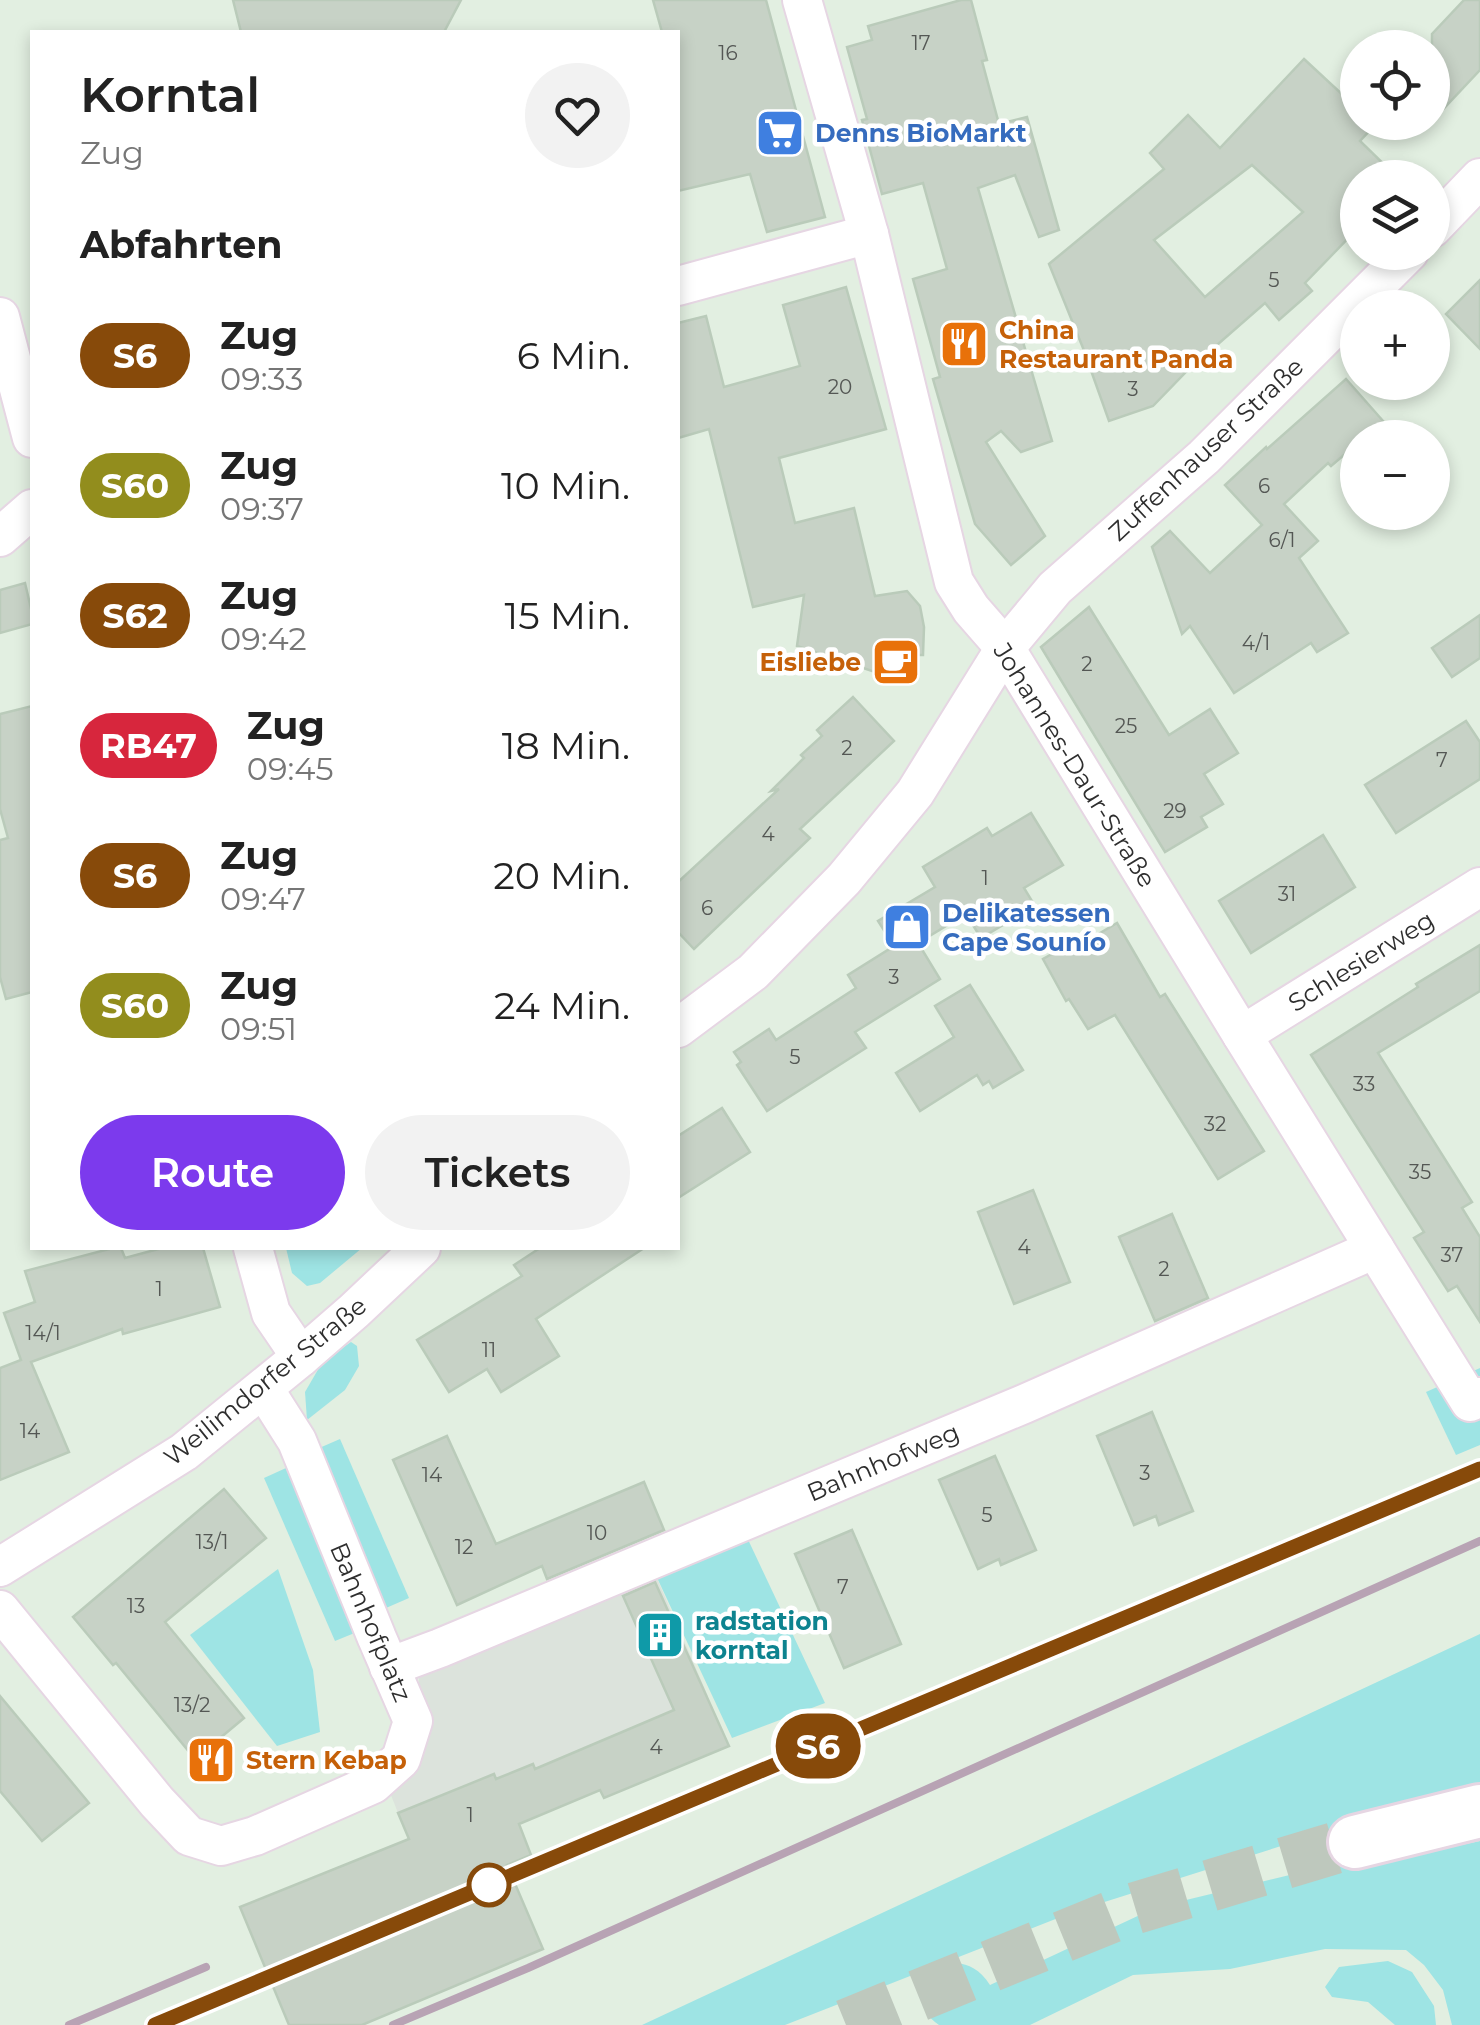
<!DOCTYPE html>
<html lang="de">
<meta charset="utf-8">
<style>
:root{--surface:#fff;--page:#f2f2f2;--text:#222;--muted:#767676;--accent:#7c3aed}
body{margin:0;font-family:Montserrat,sans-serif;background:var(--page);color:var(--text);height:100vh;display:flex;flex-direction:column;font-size:38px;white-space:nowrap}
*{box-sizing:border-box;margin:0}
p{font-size:32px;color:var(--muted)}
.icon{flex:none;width:55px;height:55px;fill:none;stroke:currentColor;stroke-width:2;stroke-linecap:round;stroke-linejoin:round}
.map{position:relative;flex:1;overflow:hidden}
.side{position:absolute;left:30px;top:30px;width:650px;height:1220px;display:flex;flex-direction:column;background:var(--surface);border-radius:0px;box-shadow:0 5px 15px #0003}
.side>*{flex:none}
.badge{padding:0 20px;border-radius:32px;font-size:35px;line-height:65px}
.controls{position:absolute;left:1340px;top:30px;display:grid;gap:20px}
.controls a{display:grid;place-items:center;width:110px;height:110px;border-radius:50%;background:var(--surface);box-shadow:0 5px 15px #0003;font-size:50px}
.map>.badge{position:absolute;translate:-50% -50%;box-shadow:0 0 0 5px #fff}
h2{padding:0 50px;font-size:38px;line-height:90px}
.round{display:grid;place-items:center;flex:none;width:105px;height:105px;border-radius:52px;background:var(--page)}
.overview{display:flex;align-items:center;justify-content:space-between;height:170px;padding:0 50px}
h1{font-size:48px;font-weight:600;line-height:75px}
.button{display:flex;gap:20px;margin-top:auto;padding:20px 50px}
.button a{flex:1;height:115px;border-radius:60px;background:var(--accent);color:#fff;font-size:40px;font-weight:600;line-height:115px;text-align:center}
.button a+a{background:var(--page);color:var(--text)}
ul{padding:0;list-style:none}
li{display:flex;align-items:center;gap:30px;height:130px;padding:0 50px}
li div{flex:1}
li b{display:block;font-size:38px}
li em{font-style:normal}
li .badge{min-width:110px;font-weight:700;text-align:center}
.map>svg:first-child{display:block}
.green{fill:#9ee4e4}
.plaza{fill:#dce3dc}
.building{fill:#c7d2c6;stroke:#bacbba;stroke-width:2.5;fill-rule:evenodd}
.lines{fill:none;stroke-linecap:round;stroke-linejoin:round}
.secondary-tunnel{stroke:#bec8bd;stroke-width:52;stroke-dasharray:52 26;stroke-linecap:butt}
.street-casing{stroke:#e6d6e3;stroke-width:42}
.secondary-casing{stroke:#e6d6e3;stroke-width:58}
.street{stroke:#fff;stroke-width:38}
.secondary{stroke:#fff;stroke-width:52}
.rail{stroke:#b8a3b4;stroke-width:8}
.line-casing{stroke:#fff;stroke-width:22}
.line{stroke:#874a0a;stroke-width:15}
.stop-dot{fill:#fff;stroke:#874a0a;stroke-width:5}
.labels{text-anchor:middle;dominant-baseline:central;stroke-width:9;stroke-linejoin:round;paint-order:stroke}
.number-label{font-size:20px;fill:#545754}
.shop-label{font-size:25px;font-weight:bold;fill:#366cbe;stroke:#fff;text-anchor:start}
.food-label{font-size:25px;font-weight:bold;fill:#c56008;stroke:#fff;text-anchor:start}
.street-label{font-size:25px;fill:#2e2e2e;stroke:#fff}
.culture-label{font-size:25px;font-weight:bold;fill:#0d838f;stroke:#fff;text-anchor:start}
</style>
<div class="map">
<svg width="1480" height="2025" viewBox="0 0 1480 2025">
<rect width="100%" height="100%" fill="#e2efe1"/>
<g class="green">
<path d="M 286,1248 L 362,1248 L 320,1283 L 307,1286 L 292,1273 Z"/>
<path d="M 351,1342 L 357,1346 L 359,1366 L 345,1390 L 307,1420 L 305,1392 L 323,1361 Z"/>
<path d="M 1480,1368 L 1480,1445 L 1456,1455 L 1426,1392 Z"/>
<path d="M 340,1439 L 409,1598 L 386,1608 L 317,1449 Z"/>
<path d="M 286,1468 L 357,1632 L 335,1641 L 264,1478 Z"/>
<path d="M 736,1514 L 825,1703 L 732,1738 L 652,1567 Z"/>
<path d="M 278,1569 L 313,1670 L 320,1732 L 277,1746 L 190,1635 Z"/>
<path d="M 1480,1634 L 1480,1783 L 1076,1911 L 785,2025 L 642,2025 Z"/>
<path d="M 1480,1841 L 1480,2025 L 1452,2025 L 1443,1990 L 1424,1965 L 1406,1950 L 1325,1949 L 1230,1969 L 1133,1975 L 1030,2025 L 939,2025 C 894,1995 954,1930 990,1985 L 1157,1907 L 1327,1866 L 1358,1867 Z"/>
<path d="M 1388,1961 L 1412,1972 L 1434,2006 L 1436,2025 L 1395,2025 L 1368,2002 L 1332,1997 L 1325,1987 L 1339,1967 Z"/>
</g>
<path class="plaza" d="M 652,1567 L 708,1696 L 535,1770 L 532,1764 L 496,1779 L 494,1774 L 398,1813 L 389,1790 L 429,1731 L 426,1703 L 419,1684 L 419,1670 Z"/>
<g class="building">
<path d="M 233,0 L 461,0 L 444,32 L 241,32 Z"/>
<path d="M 653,0 L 766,0 L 825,217 L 767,232 L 750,174 L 678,191 L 678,32 L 662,32 Z"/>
<path d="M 961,0 L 971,0 L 987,60 L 982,61 L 999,124 L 1027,117 L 1059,230 L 1039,237 L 1015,175 L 978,188 L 1052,441 L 1021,452 L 1001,431 L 986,442 L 1045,536 L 1011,565 L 975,524 L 933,379 L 940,377 L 913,279 L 947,269 L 923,183 L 882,194 L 862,120 L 867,119 L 847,47 L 872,40 L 868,26 Z"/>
<path d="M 1464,0 L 1480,0 L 1480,70 L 1432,121 L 1432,34 Z"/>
<path d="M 1304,59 L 1358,109 L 1358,122 L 1372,122 L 1375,125 L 1360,141 L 1398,178 L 1358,178 L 1358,228 L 1305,283 L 1312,291 L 1279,320 L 1265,303 L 1186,372 L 1153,406 L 1109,421 L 1083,348 L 1049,264 L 1164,169 L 1150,153 L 1188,115 L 1220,148 ZM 1252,165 L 1303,212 L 1205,297 L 1154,240 Z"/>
<path d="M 1480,280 L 1480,349 L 1446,314 Z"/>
<path d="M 846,287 L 886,429 L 779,458 L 795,523 L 854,508 L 875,596 L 907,591 L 920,606 L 924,627 L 923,655 L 906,655 L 905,682 L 797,646 L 804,595 L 753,607 L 709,429 L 678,438 L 678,323 L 706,316 L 724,387 L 800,366 L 783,305 Z"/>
<path d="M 1346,379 L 1398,438 L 1358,438 L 1358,443 L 1331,466 L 1328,463 L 1284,504 L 1318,541 L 1299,558 L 1348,633 L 1317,652 L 1311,643 L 1234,693 L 1190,626 L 1182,634 L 1152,547 L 1170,531 L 1210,573 L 1262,525 L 1225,485 L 1266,447 L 1267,449 Z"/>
<path d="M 25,583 L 32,613 L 32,624 L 0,633 L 0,590 Z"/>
<path d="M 1089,607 L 1169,735 L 1210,709 L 1238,753 L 1204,774 L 1223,804 L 1201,817 L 1207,827 L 1165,852 L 1041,647 Z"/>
<path d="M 1480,615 L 1480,658 L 1452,677 L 1432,648 Z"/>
<path d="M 853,697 L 894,741 L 800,829 L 810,838 L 694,949 L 678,932 L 678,882 L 779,789 L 771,791 L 804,758 L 801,755 L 822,736 L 817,730 Z"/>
<path d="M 32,706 L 32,992 L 6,999 L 0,977 L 0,840 L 8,838 L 0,809 L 0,714 Z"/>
<path d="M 1466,721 L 1480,742 L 1480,779 L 1396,833 L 1365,785 Z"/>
<path d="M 1031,813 L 1063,865 L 1024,888 L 1035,906 L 981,938 L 966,914 L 918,943 L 940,979 L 855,1032 L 866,1048 L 767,1111 L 737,1065 L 741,1062 L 734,1052 L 769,1029 L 776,1040 L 856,988 L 848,975 L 894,946 L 878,921 L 935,887 L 923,867 L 987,828 L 992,836 Z"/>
<path d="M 1323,835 L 1355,887 L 1251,953 L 1219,901 Z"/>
<path d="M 1117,923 L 1160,997 L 1165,994 L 1264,1151 L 1218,1179 L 1115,1015 L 1088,1029 L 1069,999 L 1066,1001 L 1043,959 L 1077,940 L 1080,945 Z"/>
<path d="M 1480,945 L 1480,991 L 1378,1053 L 1472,1202 L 1462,1208 L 1480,1237 L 1480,1322 L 1457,1286 L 1448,1291 L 1414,1238 L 1424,1232 L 1311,1055 L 1418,987 L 1416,984 Z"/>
<path d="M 970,985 L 1023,1070 L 993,1088 L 989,1081 L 983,1085 L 977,1075 L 920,1111 L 896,1073 L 954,1037 L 935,1006 Z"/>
<path d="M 722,1108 L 750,1152 L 678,1198 L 678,1136 Z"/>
<path d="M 1033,1190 L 1070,1282 L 1014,1304 L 978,1212 Z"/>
<path d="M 1172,1214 L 1208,1298 L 1155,1321 L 1119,1237 Z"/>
<path d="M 113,1248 L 121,1248 L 125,1258 L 162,1248 L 203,1248 L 220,1307 L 123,1334 L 122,1329 L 31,1362 L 69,1452 L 0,1480 L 0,1368 L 21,1360 L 4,1313 L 35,1302 L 25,1271 Z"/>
<path d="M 540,1248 L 644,1248 L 536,1319 L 559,1356 L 501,1392 L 487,1369 L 449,1392 L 417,1340 L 522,1276 L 514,1265 Z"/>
<path d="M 1152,1412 L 1193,1511 L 1159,1525 L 1156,1516 L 1134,1525 L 1097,1436 Z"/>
<path d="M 447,1436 L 496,1544 L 644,1482 L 664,1530 L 547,1579 L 542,1566 L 457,1605 L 393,1460 Z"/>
<path d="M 995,1456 L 1036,1550 L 1001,1565 L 999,1559 L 978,1569 L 939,1480 Z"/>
<path d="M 224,1489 L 266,1538 L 165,1622 L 244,1718 L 195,1759 L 116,1663 L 113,1665 L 73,1617 Z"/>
<path d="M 852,1530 L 901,1644 L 844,1668 L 795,1554 Z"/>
<path d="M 655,1582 L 729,1746 L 604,1798 L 600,1790 L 519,1824 L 531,1855 L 507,1865 L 543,1949 L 362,2025 L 289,2025 L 240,1907 L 409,1839 L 398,1813 L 494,1774 L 496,1779 L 533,1764 L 535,1769 L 674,1710 L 623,1596 Z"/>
<path d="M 0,1696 L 89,1803 L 42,1841 L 0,1791 Z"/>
</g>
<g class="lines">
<path class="secondary-tunnel" d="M 846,2025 L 1126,1911 L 1355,1842"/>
<g class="street-casing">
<g id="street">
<path d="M 802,0 L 869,234 L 954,582 L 971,609 L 1005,648 L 1242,1035 L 1470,1402 L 1480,1397"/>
<path d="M 1432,228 L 1480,178"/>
<path d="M 678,286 L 869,234"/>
<path d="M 0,317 L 32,438"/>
<path d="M 0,537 L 32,509"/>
<path d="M 678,1028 L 753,972 L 844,879 L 915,793 L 1005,648 L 1055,588 L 1204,457 L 1409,252"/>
<path d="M 1242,1035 L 1480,887"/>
<path d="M 253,1248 L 271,1313 L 301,1357"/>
<path d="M 0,1567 L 184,1452 L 301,1357 L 354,1311 L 421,1248"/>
<path d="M 0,1610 L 157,1802 L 189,1836 L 221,1846 L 255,1836 L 373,1784 L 401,1759 L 413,1721 L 377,1638 L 297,1441 L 264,1389"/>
<path d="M 389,1667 L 440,1648 L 1024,1404 L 1375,1249"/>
</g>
</g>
<g class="secondary-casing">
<path id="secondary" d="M 1355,1842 L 1480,1811"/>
</g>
<use href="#street" class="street"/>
<use href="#secondary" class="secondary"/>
<g class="rail">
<path d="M 69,2025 L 206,1967"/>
<path d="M 156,2025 L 1480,1469"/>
<path d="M 393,2025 L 528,1968 L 1480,1541"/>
</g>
</g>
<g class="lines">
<g class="line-casing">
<path id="line" d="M 155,2025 L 1480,1469"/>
</g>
<use href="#line" class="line"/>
</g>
<defs>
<g id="supermarket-square" transform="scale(2.5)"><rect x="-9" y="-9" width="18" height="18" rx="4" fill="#3f7fe0" stroke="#fff"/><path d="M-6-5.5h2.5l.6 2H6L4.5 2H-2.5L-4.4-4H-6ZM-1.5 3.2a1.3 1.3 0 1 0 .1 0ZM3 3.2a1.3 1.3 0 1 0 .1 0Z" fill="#fff"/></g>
<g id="restaurant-square" transform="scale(2.5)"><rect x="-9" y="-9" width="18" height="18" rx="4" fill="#e8710a" stroke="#fff"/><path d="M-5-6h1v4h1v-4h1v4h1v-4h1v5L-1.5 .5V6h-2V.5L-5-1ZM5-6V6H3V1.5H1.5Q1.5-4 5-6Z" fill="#fff"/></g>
<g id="cafe-square" transform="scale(2.5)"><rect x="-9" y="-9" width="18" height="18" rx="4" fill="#e8710a" stroke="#fff"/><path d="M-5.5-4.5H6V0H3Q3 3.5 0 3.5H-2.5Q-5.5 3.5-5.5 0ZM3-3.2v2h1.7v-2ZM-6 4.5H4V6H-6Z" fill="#fff"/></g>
<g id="shop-square" transform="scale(2.5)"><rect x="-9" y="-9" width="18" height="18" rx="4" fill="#3f7fe0" stroke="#fff"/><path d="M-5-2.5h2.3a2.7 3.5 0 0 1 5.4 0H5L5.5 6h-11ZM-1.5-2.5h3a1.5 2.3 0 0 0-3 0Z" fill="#fff"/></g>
<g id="building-square" transform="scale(2.5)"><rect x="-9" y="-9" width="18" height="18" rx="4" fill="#0f9aa8" stroke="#fff"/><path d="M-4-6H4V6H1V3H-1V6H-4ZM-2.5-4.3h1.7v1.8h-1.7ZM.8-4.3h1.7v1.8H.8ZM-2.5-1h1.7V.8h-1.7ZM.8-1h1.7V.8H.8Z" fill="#fff"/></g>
</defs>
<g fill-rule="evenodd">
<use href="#supermarket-square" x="780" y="133"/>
<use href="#restaurant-square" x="964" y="344"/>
<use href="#cafe-square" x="896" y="662"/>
<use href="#shop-square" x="907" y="927"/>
<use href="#building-square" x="660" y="1635"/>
<use href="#restaurant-square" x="211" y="1760"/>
</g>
<circle class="stop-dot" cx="489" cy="1885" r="20"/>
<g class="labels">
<g class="number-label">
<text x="921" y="43">17</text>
<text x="728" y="53">16</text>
<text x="1274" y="280">5</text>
<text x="840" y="387">20</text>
<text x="1133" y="389">3</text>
<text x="1264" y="486">6</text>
<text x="1282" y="540">6/1</text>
<text x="1256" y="643">4/1</text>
<text x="1087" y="664">2</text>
<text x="1126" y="726">25</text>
<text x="847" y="748">2</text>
<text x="1442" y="760">7</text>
<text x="1175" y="811">29</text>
<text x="768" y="834">4</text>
<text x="985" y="878">1</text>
<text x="1287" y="894">31</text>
<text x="707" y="908">6</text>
<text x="894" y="977">3</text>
<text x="795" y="1057">5</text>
<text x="1364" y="1084">33</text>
<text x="1215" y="1124">32</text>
<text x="1420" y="1172">35</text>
<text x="1024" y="1247">4</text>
<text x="1452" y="1255">37</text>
<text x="1164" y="1269">2</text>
<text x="159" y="1289">1</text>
<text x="43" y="1333">14/1</text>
<text x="489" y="1350">11</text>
<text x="30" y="1431">14</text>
<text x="1145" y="1473">3</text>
<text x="432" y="1475">14</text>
<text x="987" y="1515">5</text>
<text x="597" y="1533">10</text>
<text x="212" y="1542">13/1</text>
<text x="464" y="1547">12</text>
<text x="843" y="1587">7</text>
<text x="136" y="1606">13</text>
<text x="192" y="1705">13/2</text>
<text x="656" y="1747">4</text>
<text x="470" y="1815">1</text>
</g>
<g class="shop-label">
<text x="815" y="133">Denns BioMarkt</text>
<text x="942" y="913">Delikatessen<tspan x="942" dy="29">Cape Sounío</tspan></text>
</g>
<g class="food-label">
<text x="999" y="330">China<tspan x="999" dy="29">Restaurant Panda</tspan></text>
<text x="861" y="662" text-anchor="end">Eisliebe</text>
<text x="246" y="1760">Stern Kebap</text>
</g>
<g class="street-label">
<text transform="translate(1206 449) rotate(-43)">Zuffenhauser Straße</text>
<text transform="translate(1075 765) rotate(58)">Johannes-Daur-Straße</text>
<text transform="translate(1361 961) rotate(-32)">Schlesierweg</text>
<text transform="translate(265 1381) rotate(-39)">Weilimdorfer Straße</text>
<text transform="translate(883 1462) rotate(-23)">Bahnhofweg</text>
<text transform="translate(371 1622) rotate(67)">Bahnhofplatz</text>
</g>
<g class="culture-label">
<text x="695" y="1621">radstation<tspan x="695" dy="29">korntal</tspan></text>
</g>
</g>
</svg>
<div class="controls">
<a><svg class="icon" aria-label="locate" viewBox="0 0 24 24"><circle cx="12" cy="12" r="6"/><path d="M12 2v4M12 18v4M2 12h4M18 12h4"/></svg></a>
<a><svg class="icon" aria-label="layers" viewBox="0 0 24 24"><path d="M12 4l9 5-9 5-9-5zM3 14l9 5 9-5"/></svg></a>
<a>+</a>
<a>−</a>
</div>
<b class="badge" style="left:818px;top:1746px;background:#874a0a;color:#fff">S6</b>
<section class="side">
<div class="overview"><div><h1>Korntal</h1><p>Zug</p></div><a class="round"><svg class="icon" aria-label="heart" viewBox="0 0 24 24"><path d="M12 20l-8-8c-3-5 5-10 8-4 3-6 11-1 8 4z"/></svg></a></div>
<h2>Abfahrten</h2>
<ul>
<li><span class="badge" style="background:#874a0a;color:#fff">S6</span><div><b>Zug</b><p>09:33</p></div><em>6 Min.</em></li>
<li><span class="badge" style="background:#928d1d;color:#fff">S60</span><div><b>Zug</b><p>09:37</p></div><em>10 Min.</em></li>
<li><span class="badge" style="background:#874a0a;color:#fff">S62</span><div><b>Zug</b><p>09:42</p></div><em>15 Min.</em></li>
<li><span class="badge" style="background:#d7263d;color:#fff">RB47</span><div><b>Zug</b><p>09:45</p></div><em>18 Min.</em></li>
<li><span class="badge" style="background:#874a0a;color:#fff">S6</span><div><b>Zug</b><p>09:47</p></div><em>20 Min.</em></li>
<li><span class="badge" style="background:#928d1d;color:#fff">S60</span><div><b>Zug</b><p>09:51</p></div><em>24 Min.</em></li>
</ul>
<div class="button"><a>Route</a><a>Tickets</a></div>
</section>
</div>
